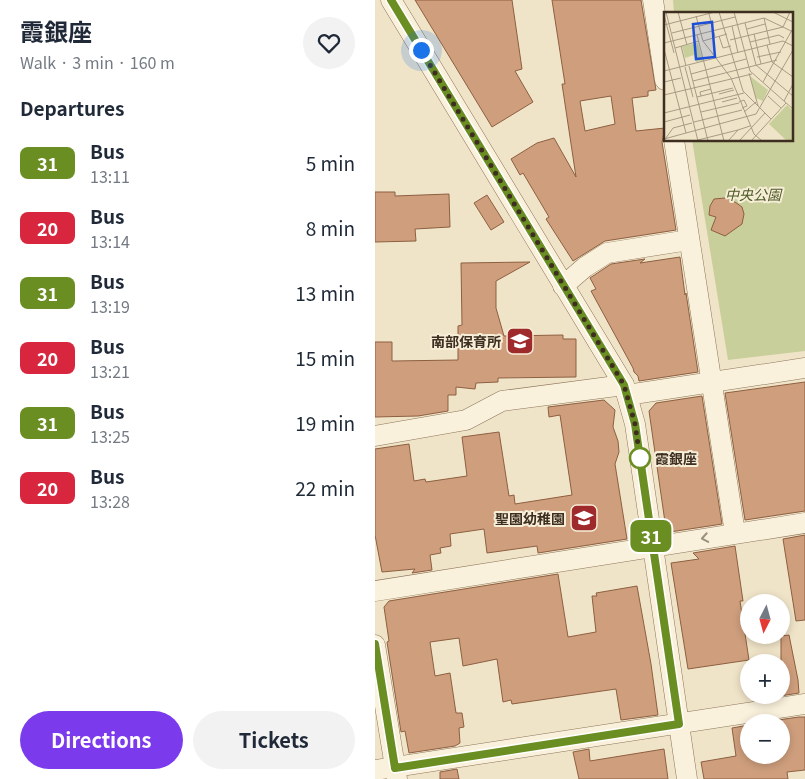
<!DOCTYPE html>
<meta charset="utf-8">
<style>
:root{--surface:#fff;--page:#f2f2f3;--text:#1f2937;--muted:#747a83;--accent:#7c3aed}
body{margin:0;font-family:Georgia,"Noto Sans JP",serif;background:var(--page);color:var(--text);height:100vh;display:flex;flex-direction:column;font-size:19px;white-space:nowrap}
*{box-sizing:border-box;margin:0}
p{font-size:16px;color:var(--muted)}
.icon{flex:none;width:28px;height:28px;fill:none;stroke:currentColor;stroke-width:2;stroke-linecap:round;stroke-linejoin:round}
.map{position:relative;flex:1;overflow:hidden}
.panel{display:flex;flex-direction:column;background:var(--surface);width:375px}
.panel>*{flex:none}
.badge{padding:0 10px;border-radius:8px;font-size:18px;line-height:32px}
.needle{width:32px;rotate:186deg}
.tools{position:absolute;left:365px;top:594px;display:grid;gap:10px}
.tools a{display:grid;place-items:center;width:50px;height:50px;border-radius:50%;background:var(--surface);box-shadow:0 2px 8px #0003;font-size:25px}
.you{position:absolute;width:25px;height:25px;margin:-12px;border:4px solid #fff;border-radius:50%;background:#1a73e8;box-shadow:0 0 0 8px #1a73e833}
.map>.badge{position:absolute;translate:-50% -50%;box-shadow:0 0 0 2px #fff}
h2{padding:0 20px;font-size:19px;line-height:45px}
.round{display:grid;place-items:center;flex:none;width:52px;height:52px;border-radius:26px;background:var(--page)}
.head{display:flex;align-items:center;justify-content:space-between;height:85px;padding:0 20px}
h1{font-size:24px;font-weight:700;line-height:38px}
.action{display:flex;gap:10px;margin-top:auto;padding:10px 20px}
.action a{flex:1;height:58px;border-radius:30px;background:var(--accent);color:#fff;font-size:20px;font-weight:700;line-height:58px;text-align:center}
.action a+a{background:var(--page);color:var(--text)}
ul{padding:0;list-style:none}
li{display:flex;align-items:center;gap:15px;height:65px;padding:0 20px}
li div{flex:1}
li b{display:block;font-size:19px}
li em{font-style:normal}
li .badge{min-width:55px;font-weight:700;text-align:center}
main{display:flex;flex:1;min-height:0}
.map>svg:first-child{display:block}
.green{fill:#c9cf9b}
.building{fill:#cf9f7d;stroke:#8d5f41;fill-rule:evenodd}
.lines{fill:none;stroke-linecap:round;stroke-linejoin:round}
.street-casing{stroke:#8d765c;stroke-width:21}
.street{stroke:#faf1dc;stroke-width:20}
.oneway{stroke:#9c907e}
.line-casing{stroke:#fff;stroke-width:11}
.line{stroke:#6b8e23;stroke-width:8}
.walk{stroke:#3d2e20;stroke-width:5;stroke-dasharray:0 9}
.stop-dot{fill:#fff;stroke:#6b8e23;stroke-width:2.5}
.labels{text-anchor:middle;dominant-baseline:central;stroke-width:4;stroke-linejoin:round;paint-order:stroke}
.park-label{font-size:14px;font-style:italic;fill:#4d5a26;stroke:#f7eed8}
.poi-label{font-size:14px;font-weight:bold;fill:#3d2e20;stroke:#f7eed8;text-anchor:end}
.stop-label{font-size:14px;font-weight:bold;fill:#3d2e20;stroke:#f7eed8;text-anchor:start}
.inset-road{fill:none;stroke:#a89b85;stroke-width:1}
.view{fill:#1d4ed8;fill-opacity:0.15;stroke:#1d4ed8;stroke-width:2.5}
.inset-edge{fill:none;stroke:#3d2e20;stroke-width:2.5}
</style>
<main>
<section class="panel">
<div class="head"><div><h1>霞銀座</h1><p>Walk · 3 min · 160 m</p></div><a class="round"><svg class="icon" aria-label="heart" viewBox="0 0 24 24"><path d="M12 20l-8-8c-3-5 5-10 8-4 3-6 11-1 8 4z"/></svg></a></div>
<h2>Departures</h2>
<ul>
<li><span class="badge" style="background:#6b8e23;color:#fff">31</span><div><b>Bus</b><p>13:11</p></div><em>5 min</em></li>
<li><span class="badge" style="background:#d7263d;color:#fff">20</span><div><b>Bus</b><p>13:14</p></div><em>8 min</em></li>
<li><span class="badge" style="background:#6b8e23;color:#fff">31</span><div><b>Bus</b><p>13:19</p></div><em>13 min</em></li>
<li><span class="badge" style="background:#d7263d;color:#fff">20</span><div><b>Bus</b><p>13:21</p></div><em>15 min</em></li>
<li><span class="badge" style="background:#6b8e23;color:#fff">31</span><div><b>Bus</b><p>13:25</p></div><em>19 min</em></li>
<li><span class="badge" style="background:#d7263d;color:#fff">20</span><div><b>Bus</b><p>13:28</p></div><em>22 min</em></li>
</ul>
<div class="action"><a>Directions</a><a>Tickets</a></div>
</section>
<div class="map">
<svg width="430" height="779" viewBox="0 0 430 779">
<rect width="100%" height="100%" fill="#f0e4c8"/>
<path class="green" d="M 298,0 L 430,0 L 430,351 L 353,360 L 317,140 L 416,140 L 416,14 L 299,14 Z"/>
<g class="building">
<path d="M 40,0 L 137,0 L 147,69 L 140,71 L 158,102 L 117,127 Z"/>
<path d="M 177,0 L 266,0 L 281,90 L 273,91 L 273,96 L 257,98 L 261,131 L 290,128 L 287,142 L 301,230 L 230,241 L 198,261 L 171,219 L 174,217 L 148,173 L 145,175 L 136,159 L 162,143 L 179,138 L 201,177 L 187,84 L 190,84 ZM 236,96 L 240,124 L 210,131 L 205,101 Z"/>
<path d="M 0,192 L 20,192 L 20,196 L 74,194 L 75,227 L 40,229 L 41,241 L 0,242 Z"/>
<path d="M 112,195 L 129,222 L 116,230 L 99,203 Z"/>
<path d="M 350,198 L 360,202 L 367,207 L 369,214 L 367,224 L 350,236 L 336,230 L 341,217 L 334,215 L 335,206 L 339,199 Z"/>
<path d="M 305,257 L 310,295 L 311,293 L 323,372 L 264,381 L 263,376 L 259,372 L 258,368 L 216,291 L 221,289 L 215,278 L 236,264 L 270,259 L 265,263 Z"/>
<path d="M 155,262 L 121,281 L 121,308 L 129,336 L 188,335 L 188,339 L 201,339 L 201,377 L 123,378 L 123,382 L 101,383 L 100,389 L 81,387 L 81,395 L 73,395 L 73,411 L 43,416 L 0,417 L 0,342 L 17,342 L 17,361 L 83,360 L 83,326 L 87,325 L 86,263 Z"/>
<path d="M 430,382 L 430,511 L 370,520 L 350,393 Z"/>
<path d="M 327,396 L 347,524 L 295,532 L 291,529 L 274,411 L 281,403 Z"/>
<path d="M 229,400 L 240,410 L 238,427 L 243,441 L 244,452 L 240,464 L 252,539 L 163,553 L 162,546 L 112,553 L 109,529 L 75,534 L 76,546 L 65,548 L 66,553 L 55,555 L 57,570 L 37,573 L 40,569 L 7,572 L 0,535 L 0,449 L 34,444 L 39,481 L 50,479 L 51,482 L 92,476 L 87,437 L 124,432 L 134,496 L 139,495 L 140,504 L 197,495 L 185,415 L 174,417 L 173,407 Z"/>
<path d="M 430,535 L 430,620 L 421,621 L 408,539 Z"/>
<path d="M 360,546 L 368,601 L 365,601 L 374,660 L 313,669 L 296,563 L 324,559 L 318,553 Z"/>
<path d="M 183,574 L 193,637 L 221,632 L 217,596 L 222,596 L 221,593 L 262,586 L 276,664 L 283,715 L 246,720 L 241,689 L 137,704 L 136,700 L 128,702 L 122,659 L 88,666 L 84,638 L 55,642 L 60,676 L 75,673 L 81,713 L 87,713 L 89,727 L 84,728 L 85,743 L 80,746 L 34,753 L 30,731 L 26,732 L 12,642 L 14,641 L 9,607 L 14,601 Z"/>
<path d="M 414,635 L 423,680 L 424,693 L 386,699 L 385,695 L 406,695 L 406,636 Z"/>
<path d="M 424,717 L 430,717 L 430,770 L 412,772 L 413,779 L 329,779 L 326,762 L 361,756 L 357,728 L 374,725 L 374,755 L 406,755 L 406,722 L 389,722 Z"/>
<path d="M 214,749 L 215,761 L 289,749 L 293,779 L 204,779 L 198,752 Z"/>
<path d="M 82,769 L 84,779 L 65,779 L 65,772 Z"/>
</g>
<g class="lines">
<g class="street-casing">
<g id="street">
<path d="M 16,0 L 249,385 L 260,424 L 312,779"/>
<path d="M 278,0 L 290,80"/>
<path d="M 299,140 L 360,533"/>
<path d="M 188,286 L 210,267 L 232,253 L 314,240"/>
<path d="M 252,395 L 430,368"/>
<path d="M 0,436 L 91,420 L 127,401 L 249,385"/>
<path d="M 0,591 L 430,523"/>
<path d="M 0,645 L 22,779"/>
<path d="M 0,770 L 430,704"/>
</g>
</g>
<use href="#street" class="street"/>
</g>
<defs><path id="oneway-chevron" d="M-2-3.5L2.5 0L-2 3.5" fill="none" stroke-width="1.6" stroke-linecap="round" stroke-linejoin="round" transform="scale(1.25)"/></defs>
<use class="oneway" href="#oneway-chevron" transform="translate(330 538) rotate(170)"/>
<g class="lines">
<g class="line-casing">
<path id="line" d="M 0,644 L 20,768 L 304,724 L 260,424 L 249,385 L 16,0"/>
</g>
<use href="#line" class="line"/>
<path class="walk" d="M 46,50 L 249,385 L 260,424 L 265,458"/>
</g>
<defs>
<g id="school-square" transform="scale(1.4375)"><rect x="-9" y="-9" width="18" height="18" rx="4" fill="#9e2a2b" stroke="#f7eed8"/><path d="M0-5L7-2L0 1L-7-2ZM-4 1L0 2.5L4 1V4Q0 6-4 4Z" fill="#fff"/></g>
</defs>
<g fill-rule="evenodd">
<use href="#school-square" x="145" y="341"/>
<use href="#school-square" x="209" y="518"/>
</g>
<circle class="stop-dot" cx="265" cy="458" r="10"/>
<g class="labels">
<g class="park-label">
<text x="378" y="194">中央公園</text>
</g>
<g class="poi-label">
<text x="126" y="341">南部保育所</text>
<text x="190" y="518">聖園幼稚園</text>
</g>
<g class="stop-label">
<text x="280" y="458">霞銀座</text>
</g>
</g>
<g transform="translate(289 12)">
<rect width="129" height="129" fill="#f0e4c8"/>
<path d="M 34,31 L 39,49 L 32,50 L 30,43 L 21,46 L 18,34 ZM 86,64 L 104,78 L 99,89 L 92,86 ZM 123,93 L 129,99 L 129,129 L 123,129 L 105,112 Z" fill="#c9cf9b"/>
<path class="inset-road" d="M 2,0 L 34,129M 14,0 L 23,33M 55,0 L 79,79 L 107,107M 70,0 L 86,59 L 129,97M 109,0 L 129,10M 45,2 L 51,25M 0,3 L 10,41M 32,4 L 39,29 L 67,66 L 90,122 L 98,129M 100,6 L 106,32M 81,11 L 92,53 L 129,84M 0,13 L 51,0M 68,14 L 74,41M 83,17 L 101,12M 8,21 L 71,5M 90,22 L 97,52M 33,23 L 60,129M 55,24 L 59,36 L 67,34M 66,28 L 119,15 L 129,20M 39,29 L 63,22M 86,30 L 115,23 L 120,26M 0,31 L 100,6 L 119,15 L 126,0M 103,33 L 108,50 L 129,65M 17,34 L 22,54M 11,36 L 35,29M 0,37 L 22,121M 93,45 L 117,40M 25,54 L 44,129M 21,55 L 29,85M 0,59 L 119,29 L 129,34M 85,61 L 94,94M 27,62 L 82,47M 29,69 L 113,48M 0,70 L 17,66M 99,70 L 128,18M 55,82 L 70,78M 0,83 L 88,62M 37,84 L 36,80 L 47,77M 104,84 L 117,96M 33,85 L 69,76M 120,89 L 129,72M 58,90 L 73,86M 75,90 L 80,88 L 83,94 L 78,96M 37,100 L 75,91M 80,100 L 92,90M 0,101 L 80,81M 0,110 L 26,103M 30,110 L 78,98M 2,126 L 9,116 L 28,111M 0,127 L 92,102 L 129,38M 34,128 L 74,118M 64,129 L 74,118 L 86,114M 75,129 L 101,101M 87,129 L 122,91"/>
<path class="view" d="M 48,10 L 51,45 L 32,47 L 29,12 Z"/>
<rect width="129" height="129" class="inset-edge"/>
</g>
</svg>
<div class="tools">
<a><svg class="needle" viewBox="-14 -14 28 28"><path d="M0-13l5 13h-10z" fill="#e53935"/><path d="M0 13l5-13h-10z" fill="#747a83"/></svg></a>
<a>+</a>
<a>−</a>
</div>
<div class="you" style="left:46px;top:50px"></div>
<b class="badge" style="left:276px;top:536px;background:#6b8e23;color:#fff">31</b>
</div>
</main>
